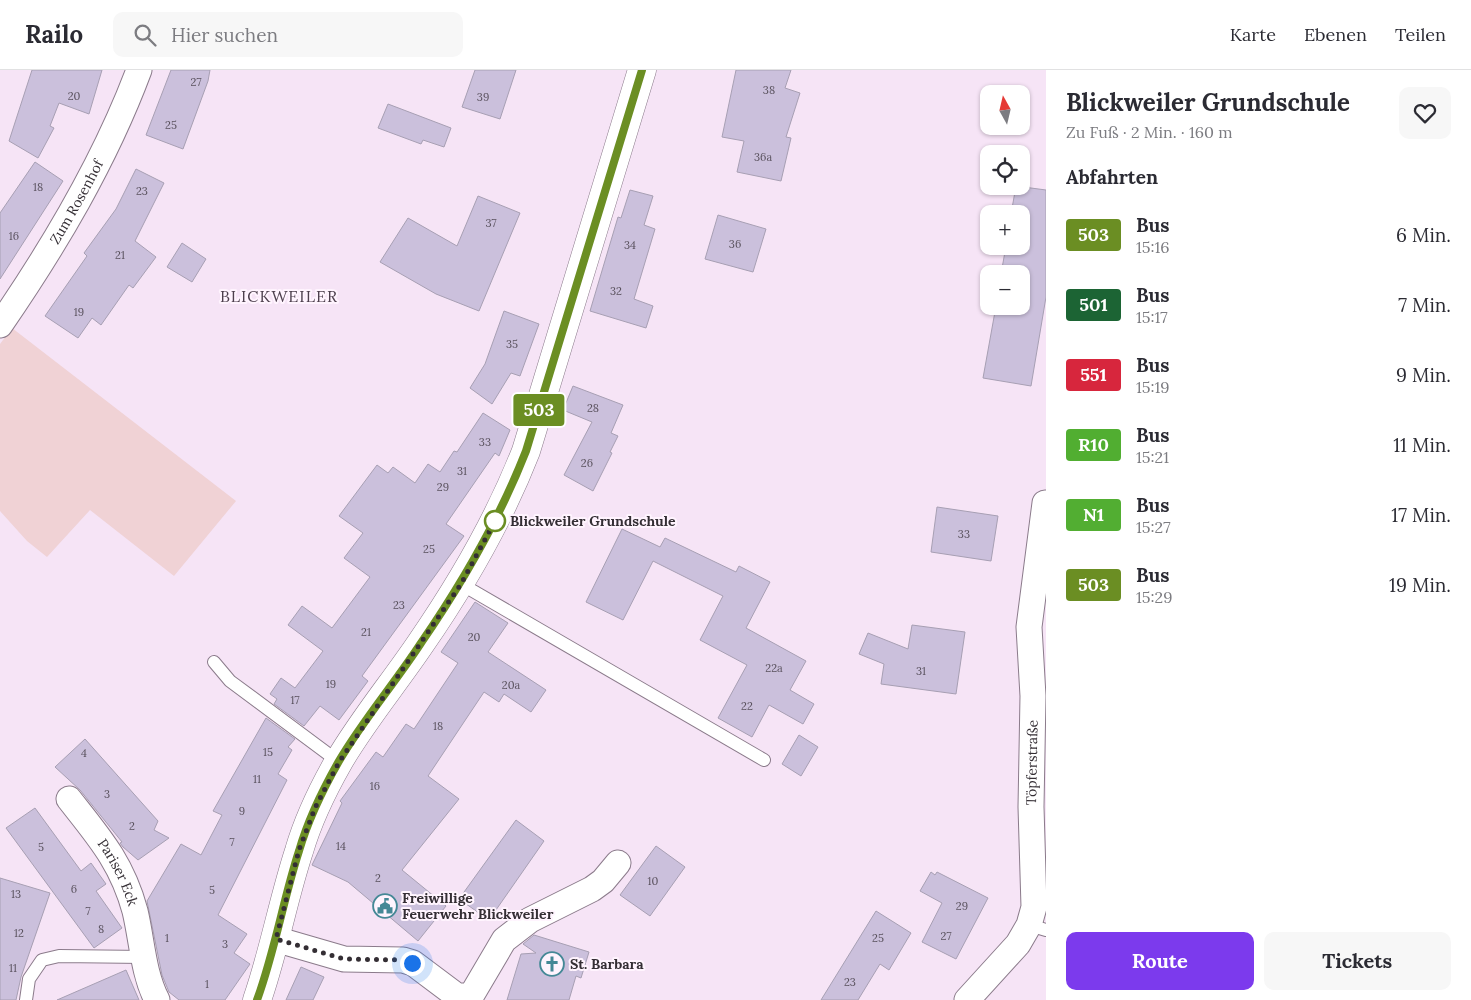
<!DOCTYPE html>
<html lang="de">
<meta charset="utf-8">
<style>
:root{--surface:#fff;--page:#f7f7f7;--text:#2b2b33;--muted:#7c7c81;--line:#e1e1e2;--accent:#7c3aed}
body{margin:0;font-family:Lora,serif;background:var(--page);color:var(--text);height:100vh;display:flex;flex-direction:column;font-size:19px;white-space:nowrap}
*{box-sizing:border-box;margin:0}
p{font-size:16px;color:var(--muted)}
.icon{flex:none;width:28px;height:28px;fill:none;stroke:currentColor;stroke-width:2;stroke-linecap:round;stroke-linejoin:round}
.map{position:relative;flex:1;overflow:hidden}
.sheet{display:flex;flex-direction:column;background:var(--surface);width:425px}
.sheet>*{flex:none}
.badge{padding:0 10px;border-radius:4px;font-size:18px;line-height:32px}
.needle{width:32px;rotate:352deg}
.tools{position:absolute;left:980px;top:15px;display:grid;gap:10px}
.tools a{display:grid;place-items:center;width:50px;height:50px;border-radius:10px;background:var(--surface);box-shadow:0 1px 4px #0004;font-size:25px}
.you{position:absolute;width:25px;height:25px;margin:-12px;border:4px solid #fff;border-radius:50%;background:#1a73e8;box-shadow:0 0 0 8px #1a73e833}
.map>.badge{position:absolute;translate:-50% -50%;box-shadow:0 0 0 2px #fff}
h2{padding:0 20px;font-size:19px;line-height:45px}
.round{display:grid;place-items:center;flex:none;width:52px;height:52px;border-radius:10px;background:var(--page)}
.summary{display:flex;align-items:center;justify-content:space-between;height:85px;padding:0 20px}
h1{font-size:24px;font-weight:700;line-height:38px}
.cta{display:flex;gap:10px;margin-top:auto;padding:10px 20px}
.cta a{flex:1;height:58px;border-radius:10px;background:var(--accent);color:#fff;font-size:20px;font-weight:700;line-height:58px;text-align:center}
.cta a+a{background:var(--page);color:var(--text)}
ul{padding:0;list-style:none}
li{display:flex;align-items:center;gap:15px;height:70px;padding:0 20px}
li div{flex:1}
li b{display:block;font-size:19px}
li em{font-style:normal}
li .badge{min-width:55px;font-weight:700;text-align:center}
header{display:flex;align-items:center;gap:30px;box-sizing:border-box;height:70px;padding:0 25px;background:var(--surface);border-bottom:1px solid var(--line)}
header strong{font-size:24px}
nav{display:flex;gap:28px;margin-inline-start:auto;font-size:18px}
.search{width:350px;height:45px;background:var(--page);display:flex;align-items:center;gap:12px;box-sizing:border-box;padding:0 18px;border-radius:10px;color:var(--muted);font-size:19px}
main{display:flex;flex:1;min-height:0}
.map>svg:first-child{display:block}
.green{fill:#f0d2d5}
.building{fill:#cbc0dc;stroke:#a79fb3}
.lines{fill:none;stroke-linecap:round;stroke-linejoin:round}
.lane-casing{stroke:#8b7b8b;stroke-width:14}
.street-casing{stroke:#8b7b8b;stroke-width:27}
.secondary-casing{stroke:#8b7b8b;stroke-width:29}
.lane{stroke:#fff;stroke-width:12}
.street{stroke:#fff;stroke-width:25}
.secondary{stroke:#fff;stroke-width:28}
.line-casing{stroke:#fff;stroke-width:11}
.line{stroke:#6b8e23;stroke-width:8}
.walk{stroke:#342e34;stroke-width:5;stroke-dasharray:0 9}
.stop-dot{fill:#fff;stroke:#6b8e23;stroke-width:2.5}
.labels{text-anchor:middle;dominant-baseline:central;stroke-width:4;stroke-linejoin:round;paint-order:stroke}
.number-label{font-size:11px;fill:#5a525e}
.street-label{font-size:14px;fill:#342e34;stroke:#fff4fe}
.stop-label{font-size:14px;font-weight:bold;fill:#342e34;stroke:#fff4fe;text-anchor:start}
.poi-label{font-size:14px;font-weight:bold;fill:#342e34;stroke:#fff4fe;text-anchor:start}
.quarter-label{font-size:16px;letter-spacing:1px;fill:#4d3f4d;stroke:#fff4fe}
</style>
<header>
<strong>Railo</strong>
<div class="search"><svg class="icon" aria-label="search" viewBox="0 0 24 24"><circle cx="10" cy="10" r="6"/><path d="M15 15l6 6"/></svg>Hier suchen</div>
<nav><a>Karte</a><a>Ebenen</a><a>Teilen</a></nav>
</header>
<main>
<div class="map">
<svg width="1046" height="930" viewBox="0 0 1046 930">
<rect width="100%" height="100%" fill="#f6e4f6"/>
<path class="green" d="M 12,258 L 236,431 L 174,506 L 90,440 L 47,487 L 27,471 L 0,441 L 0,274 Z"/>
<g class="building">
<path d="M 32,0 L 102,0 L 89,44 L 59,33 L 50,56 L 54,58 L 38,88 L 9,71 Z"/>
<path d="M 171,0 L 210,0 L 208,11 L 183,79 L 146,65 Z"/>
<path d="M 475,0 L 516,0 L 500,49 L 462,37 Z"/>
<path d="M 736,0 L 791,0 L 785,18 L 800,23 L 786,67 L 791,68 L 781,111 L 737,102 L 744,71 L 722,67 Z"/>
<path d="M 388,34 L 451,58 L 444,77 L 423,70 L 421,74 L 378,58 Z"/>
<path d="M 35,92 L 63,111 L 0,209 L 0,143 Z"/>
<path d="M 136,99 L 164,113 L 135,171 L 156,187 L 133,218 L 129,215 L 101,255 L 92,248 L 78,268 L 45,246 L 87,186 L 84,183 L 116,139 Z"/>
<path d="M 1016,116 L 1046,120 L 1046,227 L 1031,316 L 983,308 L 996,236 L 1021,236 L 1021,204 L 1001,204 L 1006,176 L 1021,176 L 1021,144 L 1011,144 Z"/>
<path d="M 630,120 L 653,126 L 644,155 L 655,159 L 634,229 L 653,236 L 646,258 L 590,241 L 618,147 L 621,148 Z"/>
<path d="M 478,126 L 520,143 L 479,241 L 436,224 L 380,192 L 408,148 L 457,176 Z"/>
<path d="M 718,145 L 766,159 L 753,202 L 705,189 Z"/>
<path d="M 182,173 L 206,189 L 192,212 L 167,197 Z"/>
<path d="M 504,241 L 539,254 L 520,306 L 511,303 L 492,334 L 470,318 L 485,294 Z"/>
<path d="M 573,316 L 623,335 L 611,363 L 618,366 L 610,382 L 612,383 L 593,421 L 564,405 L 592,352 L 563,340 Z"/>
<path d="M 483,343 L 510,360 L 499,386 L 495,383 L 446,454 L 464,466 L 362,606 L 368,611 L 339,650 L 320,636 L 304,656 L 274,634 L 277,629 L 270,624 L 281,608 L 295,618 L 323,581 L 288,555 L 302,536 L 332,558 L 370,507 L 344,488 L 363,463 L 339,446 L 377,395 L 388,403 L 393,397 L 415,413 L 428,394 L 440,402 L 454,381 L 457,382 Z"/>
<path d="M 937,437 L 998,446 L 991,491 L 931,482 Z"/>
<path d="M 622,459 L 660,477 L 665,468 L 736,502 L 739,496 L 770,512 L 746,558 L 806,591 L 790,620 L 814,634 L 803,654 L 769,635 L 752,667 L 718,648 L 747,595 L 700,570 L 723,526 L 653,491 L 623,550 L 586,532 Z"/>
<path d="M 475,532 L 508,553 L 488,582 L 546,620 L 531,642 L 504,624 L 499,632 L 484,622 L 428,706 L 459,729 L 402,800 L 446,836 L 418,871 L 348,812 L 312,795 L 342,733 L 340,731 L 376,682 L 383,687 L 406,654 L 414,659 L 458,593 L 441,582 Z"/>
<path d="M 912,555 L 965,562 L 956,624 L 881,614 L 884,594 L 859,584 L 868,563 L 908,579 Z"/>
<path d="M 266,648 L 295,669 L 288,677 L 292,680 L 278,704 L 287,710 L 218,845 L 247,864 L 234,883 L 250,894 L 225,930 L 179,930 L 169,922 L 162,905 L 147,831 L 181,774 L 201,785 L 222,745 L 213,741 Z"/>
<path d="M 799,665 L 818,677 L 801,706 L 782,694 Z"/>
<path d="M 85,669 L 158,751 L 154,760 L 169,768 L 138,790 L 123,777 L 120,773 L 122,772 L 80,720 L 55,697 Z"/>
<path d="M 35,738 L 81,801 L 91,793 L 106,814 L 96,821 L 122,858 L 94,878 L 6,758 Z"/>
<path d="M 516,750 L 544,771 L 489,850 L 459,829 Z"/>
<path d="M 656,776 L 685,797 L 650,846 L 620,825 Z"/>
<path d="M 931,802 L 935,805 L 937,802 L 988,828 L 956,889 L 922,872 L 942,833 L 920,821 Z"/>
<path d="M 0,808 L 50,823 L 21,907 L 16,930 L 0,930 Z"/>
<path d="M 876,841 L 911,863 L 889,900 L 880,894 L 858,930 L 821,930 Z"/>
<path d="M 534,865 L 589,882 L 581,908 L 576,906 L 569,930 L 507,930 L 521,884 L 536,883 L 523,874 Z"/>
<path d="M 301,897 L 324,907 L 313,930 L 286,930 Z"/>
<path d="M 126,900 L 139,930 L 57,930 Z"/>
</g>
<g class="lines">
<g class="lane-casing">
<g id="lane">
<path d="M 461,514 L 764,690"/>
<path d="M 214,592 L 230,611 L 339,692"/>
<path d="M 1029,855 L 1046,860"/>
<path d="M 26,930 L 29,909 L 42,890 L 59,886 L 145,887"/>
</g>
</g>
<g class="street-casing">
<g id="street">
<path id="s1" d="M 0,255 C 55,175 105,91 139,0"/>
<path id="s2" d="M 69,729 C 99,767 122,793 135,841 C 142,870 143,903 157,930"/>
<path d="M 275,869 L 344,889 L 403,890 L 413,893 L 457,926 L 471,926 L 504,870 L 530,850 L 592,819 L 603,811 L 618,793"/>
<path id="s3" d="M 967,930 L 1018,874 L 1029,855 L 1034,837 L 1031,737 L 1033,626 L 1029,557 L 1045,433"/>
</g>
</g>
<g class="secondary-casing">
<path id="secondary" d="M 257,930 C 274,881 283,830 299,781 C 308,750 323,719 339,691 C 363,650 394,613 421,573 C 463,512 499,450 526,381 L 642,0"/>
</g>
<use href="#lane" class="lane"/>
<use href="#street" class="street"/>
<use href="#secondary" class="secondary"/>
</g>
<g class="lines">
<g class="line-casing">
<path id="line" d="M 257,930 C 275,881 283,830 299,781 C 308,750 323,719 339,691 C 363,650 395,613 421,573 C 463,512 499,450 526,381 L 642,0"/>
</g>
<use href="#line" class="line"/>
<path class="walk" d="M 412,893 L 403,890 L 344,889 L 276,869 L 299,780 L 315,738 L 339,692 L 461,514 L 495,451"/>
</g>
<defs>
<g id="civic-ring" transform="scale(1.25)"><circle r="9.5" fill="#fff4fe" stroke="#448896" stroke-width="1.5"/><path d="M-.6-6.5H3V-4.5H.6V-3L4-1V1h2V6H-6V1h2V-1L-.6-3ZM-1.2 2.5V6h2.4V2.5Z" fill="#448896"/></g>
<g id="church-ring" transform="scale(1.25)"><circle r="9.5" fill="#fff4fe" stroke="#448896" stroke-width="1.5"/><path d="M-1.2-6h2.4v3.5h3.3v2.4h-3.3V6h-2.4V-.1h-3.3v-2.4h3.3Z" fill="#448896"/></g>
</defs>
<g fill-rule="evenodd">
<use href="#civic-ring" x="385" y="836"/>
<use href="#church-ring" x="552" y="894"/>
</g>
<circle class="stop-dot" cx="495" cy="451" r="10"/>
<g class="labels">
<g class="number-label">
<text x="196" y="12">27</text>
<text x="769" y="20">38</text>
<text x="74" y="26">20</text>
<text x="483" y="27">39</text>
<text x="171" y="55">25</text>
<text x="763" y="87">36a</text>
<text x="38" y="117">18</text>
<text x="142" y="121">23</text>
<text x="491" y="153">37</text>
<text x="14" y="166">16</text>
<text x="735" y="174">36</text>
<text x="630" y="175">34</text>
<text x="120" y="185">21</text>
<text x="616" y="221">32</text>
<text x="79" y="242">19</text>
<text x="512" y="274">35</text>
<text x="593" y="338">28</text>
<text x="485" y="372">33</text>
<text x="587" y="393">26</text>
<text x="462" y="401">31</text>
<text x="443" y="417">29</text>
<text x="964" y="464">33</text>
<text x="429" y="479">25</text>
<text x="399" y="535">23</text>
<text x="366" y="562">21</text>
<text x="474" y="567">20</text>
<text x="774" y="598">22a</text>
<text x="921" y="601">31</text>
<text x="331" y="614">19</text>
<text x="511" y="615">20a</text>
<text x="295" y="630">17</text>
<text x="747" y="636">22</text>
<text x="438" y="656">18</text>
<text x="268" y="682">15</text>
<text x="84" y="683">4</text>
<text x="257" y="709">11</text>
<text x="375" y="716">16</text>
<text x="107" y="724">3</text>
<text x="242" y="741">9</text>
<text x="132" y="756">2</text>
<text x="232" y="772">7</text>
<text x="341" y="776">14</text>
<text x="41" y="777">5</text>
<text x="378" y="808">2</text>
<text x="653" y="811">10</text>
<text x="74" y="819">6</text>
<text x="212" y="820">5</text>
<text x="16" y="824">13</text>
<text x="962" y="836">29</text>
<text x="88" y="841">7</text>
<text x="101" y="859">8</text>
<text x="19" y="863">12</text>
<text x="946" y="866">27</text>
<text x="167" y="868">1</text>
<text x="878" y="868">25</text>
<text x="225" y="874">3</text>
<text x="13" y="898">11</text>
<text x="850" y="912">23</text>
<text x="207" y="914">1</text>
</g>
<g class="street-label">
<text stroke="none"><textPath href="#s1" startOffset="145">Zum Rosenhof</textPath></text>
<text stroke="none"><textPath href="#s3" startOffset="261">Töpferstraße</textPath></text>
<text stroke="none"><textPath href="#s2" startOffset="89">Pariser Eck</textPath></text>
</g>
<g class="stop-label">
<text x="510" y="451">Blickweiler Grundschule</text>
</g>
<g class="poi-label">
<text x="402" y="828">Freiwillige<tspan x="402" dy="16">Feuerwehr Blickweiler</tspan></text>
<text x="570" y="894">St. Barbara</text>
</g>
<g class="quarter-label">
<text x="279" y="226">BLICKWEILER</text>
</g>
</g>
</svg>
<div class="tools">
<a><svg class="needle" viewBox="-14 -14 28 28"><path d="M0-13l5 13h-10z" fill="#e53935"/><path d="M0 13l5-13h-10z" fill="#7c7c81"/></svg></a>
<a><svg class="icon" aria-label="locate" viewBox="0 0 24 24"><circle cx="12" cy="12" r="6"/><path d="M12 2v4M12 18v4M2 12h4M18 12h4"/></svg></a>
<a>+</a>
<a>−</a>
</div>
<div class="you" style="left:412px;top:893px"></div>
<b class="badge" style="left:539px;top:340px;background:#6b8e23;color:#fff">503</b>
</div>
<section class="sheet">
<div class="summary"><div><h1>Blickweiler Grundschule</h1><p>Zu Fuß · 2 Min. · 160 m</p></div><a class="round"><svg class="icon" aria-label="heart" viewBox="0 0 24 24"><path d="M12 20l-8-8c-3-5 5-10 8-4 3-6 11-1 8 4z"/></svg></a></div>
<h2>Abfahrten</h2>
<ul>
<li><span class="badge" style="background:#6b8e23;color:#fff">503</span><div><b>Bus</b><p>15:16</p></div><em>6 Min.</em></li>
<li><span class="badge" style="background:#1c6434;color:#fff">501</span><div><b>Bus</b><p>15:17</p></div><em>7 Min.</em></li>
<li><span class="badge" style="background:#d7263d;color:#fff">551</span><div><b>Bus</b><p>15:19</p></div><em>9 Min.</em></li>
<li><span class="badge" style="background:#51ae31;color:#fff">R10</span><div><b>Bus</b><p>15:21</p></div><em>11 Min.</em></li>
<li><span class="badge" style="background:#52ae32;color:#fff">N1</span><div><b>Bus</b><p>15:27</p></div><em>17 Min.</em></li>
<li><span class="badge" style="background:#6b8e23;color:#fff">503</span><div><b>Bus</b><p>15:29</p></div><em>19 Min.</em></li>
</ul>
<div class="cta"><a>Route</a><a>Tickets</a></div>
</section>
</main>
